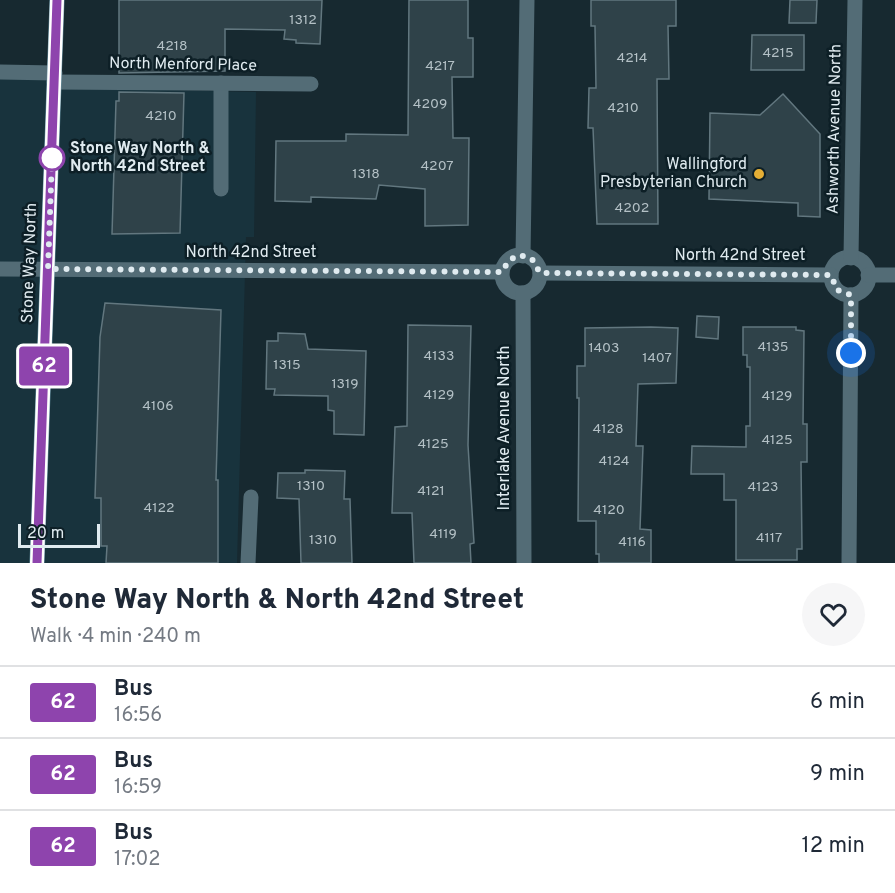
<!DOCTYPE html>
<meta charset="utf-8">
<style>
:root{--surface:#fff;--page:#f6f6f7;--text:#1f2937;--muted:#747a83;--line:#e0e1e3}
body{margin:0;font-family:Overpass,sans-serif;background:var(--page);color:var(--text);height:100vh;display:flex;flex-direction:column;font-size:22px;white-space:nowrap}
*{box-sizing:border-box;margin:0}
p{font-size:20px;color:var(--muted)}
.icon{flex:none;width:33px;height:33px;fill:none;stroke:currentColor;stroke-width:2;stroke-linecap:round;stroke-linejoin:round}
.map{position:relative;height:563px;overflow:hidden}
.drawer{display:flex;flex-direction:column;background:var(--surface);flex:1}
.drawer>*{flex:none}
.badge{padding:0 12px;border-radius:4px;font-size:21px;line-height:39px}
.scale{position:absolute;left:18px;bottom:15px;width:82px;box-sizing:border-box;padding-left:6px;border:3px solid #e0ebf0;border-top:0;font-size:16px;line-height:21px;white-space:nowrap;color:#e0ebf0;-webkit-text-stroke:4px #0d1f26;paint-order:stroke}
.you{position:absolute;width:30px;height:30px;margin:-15px;border:4px solid #fff;border-radius:50%;background:#1a73e8;box-shadow:0 0 0 9px #1a73e833}
.map>.badge{position:absolute;translate:-50% -50%;box-shadow:0 0 0 3px #fff}
.round{display:grid;place-items:center;flex:none;width:63px;height:63px;border-radius:32px;background:var(--page)}
.head{display:flex;align-items:center;justify-content:space-between;height:102px;padding:0 30px}
h1{font-size:28px;font-weight:800;line-height:45px}
ul{padding:0;list-style:none}
li{display:flex;align-items:center;gap:18px;height:72px;padding:0 30px;border-top:2px solid var(--line)}
li div{flex:1}
li b{display:block;font-size:22px}
li em{font-style:normal}
li .badge{min-width:66px;font-weight:700;text-align:center}
.map>svg:first-child{display:block}
.built{fill:#18333d}
.building{fill:#2f4249;stroke:#62777f;stroke-width:1.5}
.lines{fill:none;stroke-linecap:round;stroke-linejoin:round}
.lane{stroke:#536c76;stroke-width:15}
.street{stroke:#536c76;stroke-width:15}
.secondary{stroke:#6a94a4;stroke-width:15}
.line-casing{stroke:#fff;stroke-width:14}
.line{stroke:#8e44ad;stroke-width:9}
.walk{stroke:#e0ebf0;stroke-width:6;stroke-dasharray:0 10.8}
.stop-dot{fill:#fff;stroke:#8e44ad;stroke-width:3}
.poi-dot{fill:#e4ae35;stroke:#0d1f26;stroke-width:2}
.labels{text-anchor:middle;dominant-baseline:central;stroke-width:5;stroke-linejoin:round;paint-order:stroke}
.number-label{font-size:14px;fill:#b4c1c6}
.street-label{font-size:16px;fill:#e0ebf0;stroke:#0d1f26}
.stop-label{font-size:16px;font-weight:bold;fill:#e0ebf0;stroke:#0d1f26;text-anchor:start}
.poi-label{font-size:16px;fill:#e0ebf0;stroke:#0d1f26;text-anchor:end}
</style>
<div class="map">
<svg width="895" height="563" viewBox="0 0 895 563">
<rect width="100%" height="100%" fill="#172930"/>
<path class="built" d="M 0,66 L 114,89 L 256,92 L 254,237 L 246,237 L 237,563 L 0,563 Z"/>
<g class="building">
<path d="M 119,0 L 322,0 L 320,44 L 296,43 L 296,40 L 284,39 L 285,30 L 225,29 L 225,71 L 119,73 Z"/>
<path d="M 409,0 L 468,0 L 468,38 L 473,38 L 473,77 L 452,77 L 453,138 L 469,138 L 468,225 L 425,226 L 425,189 L 379,185 L 376,199 L 311,197 L 311,202 L 275,201 L 276,141 L 346,141 L 346,134 L 408,135 Z"/>
<path d="M 591,0 L 676,0 L 676,26 L 668,26 L 669,79 L 657,79 L 658,224 L 597,224 L 593,128 L 588,128 L 589,88 L 596,88 L 595,26 L 591,26 Z"/>
<path d="M 790,0 L 817,0 L 816,23 L 789,23 Z"/>
<path d="M 752,35 L 804,35 L 804,70 L 751,70 Z"/>
<path d="M 119,92 L 184,93 L 180,233 L 112,234 L 116,101 L 119,101 Z"/>
<path d="M 783,94 L 820,134 L 820,217 L 798,216 L 798,203 L 709,199 L 710,113 L 760,115 Z"/>
<path d="M 105,303 L 221,310 L 216,480 L 218,480 L 218,563 L 106,563 L 107,546 L 101,546 L 101,498 L 95,498 L 100,337 Z"/>
<path d="M 697,316 L 719,317 L 718,339 L 696,337 Z"/>
<path d="M 408,325 L 471,326 L 468,445 L 474,543 L 470,544 L 471,563 L 414,563 L 412,513 L 392,513 L 395,427 L 407,426 Z"/>
<path d="M 651,327 L 678,328 L 676,383 L 638,384 L 636,446 L 643,446 L 640,529 L 651,530 L 651,563 L 599,563 L 599,554 L 596,554 L 596,521 L 578,521 L 579,398 L 577,398 L 577,366 L 585,366 L 585,328 Z"/>
<path d="M 743,327 L 796,327 L 796,330 L 804,331 L 803,424 L 807,424 L 807,462 L 801,462 L 802,549 L 797,549 L 797,560 L 736,560 L 736,500 L 724,500 L 724,474 L 691,474 L 692,446 L 746,447 L 746,426 L 750,426 L 750,367 L 747,367 L 747,355 L 743,355 Z"/>
<path d="M 278,333 L 305,334 L 308,349 L 366,351 L 364,435 L 334,434 L 334,411 L 328,410 L 328,396 L 274,395 L 275,389 L 266,389 L 267,341 L 278,341 Z"/>
<path d="M 305,470 L 345,471 L 344,499 L 350,499 L 352,563 L 301,563 L 299,499 L 277,498 L 278,473 L 305,473 Z"/>
</g>
<g class="lines">
<g class="lane">
<path d="M 0,72 L 55,73"/>
<path d="M 221,189 L 221,83"/>
<path d="M 248,563 L 251,497"/>
</g>
<g class="street">
<path d="M 54,82 L 311,84"/>
<circle cx="521" cy="274" r="19"/>
<path d="M 523,256 L 527,0"/>
<circle cx="850" cy="276" r="19"/>
<path d="M 851,258 L 855,0"/>
<path d="M 0,269 L 502,272"/>
<path d="M 540,273 L 831,275"/>
<path d="M 868,275 L 895,275"/>
<path d="M 523,293 L 524,563"/>
<path d="M 849,563 L 851,295"/>
</g>
<path class="secondary" d="M 37,563 L 57,0"/>
</g>
<g class="lines">
<g class="line-casing">
<path id="line" d="M 37,563 L 57,0"/>
</g>
<use href="#line" class="line"/>
<path class="walk" d="M 52,158 L 48,269 L 502,272 L 509,260 L 520,255 L 532,259 L 540,273 L 831,275 L 837,290 L 851,295 L 851,353"/>
</g>
<circle class="stop-dot" cx="52" cy="158" r="12"/>
<circle class="poi-dot" cx="759" cy="174" r="6"/>
<g class="labels">
<g class="number-label">
<text x="303" y="20">1312</text>
<text x="172" y="46">4218</text>
<text x="778" y="53">4215</text>
<text x="632" y="58">4214</text>
<text x="440" y="66">4217</text>
<text x="430" y="104">4209</text>
<text x="623" y="108">4210</text>
<text x="161" y="116">4210</text>
<text x="437" y="166">4207</text>
<text x="366" y="174">1318</text>
<text x="632" y="208">4202</text>
<text x="773" y="347">4135</text>
<text x="604" y="348">1403</text>
<text x="439" y="356">4133</text>
<text x="657" y="358">1407</text>
<text x="287" y="365">1315</text>
<text x="345" y="384">1319</text>
<text x="439" y="395">4129</text>
<text x="777" y="396">4129</text>
<text x="158" y="406">4106</text>
<text x="608" y="429">4128</text>
<text x="777" y="440">4125</text>
<text x="433" y="444">4125</text>
<text x="614" y="461">4124</text>
<text x="311" y="486">1310</text>
<text x="763" y="487">4123</text>
<text x="431" y="491">4121</text>
<text x="159" y="508">4122</text>
<text x="609" y="510">4120</text>
<text x="443" y="534">4119</text>
<text x="769" y="538">4117</text>
<text x="323" y="540">1310</text>
<text x="632" y="542">4116</text>
</g>
<g class="street-label">
<text transform="translate(183 65) rotate(1)">North Menford Place</text>
<text transform="translate(835 129) rotate(-89)">Ashworth Avenue North</text>
<text x="251" y="253">North 42nd Street</text>
<text x="740" y="256">North 42nd Street</text>
<text transform="translate(30 263) rotate(-88)">Stone Way North</text>
<text transform="translate(505 428) rotate(-90)">Interlake Avenue North</text>
</g>
<g class="stop-label">
<text x="70" y="149">Stone Way North &amp;<tspan x="70" dy="18">North 42nd Street</tspan></text>
</g>
<g class="poi-label">
<text x="747" y="165">Wallingford<tspan x="747" dy="18">Presbyterian Church</tspan></text>
</g>
</g>
</svg>
<div class="scale">20 m</div>
<div class="you" style="left:851px;top:353px"></div>
<b class="badge" style="left:44px;top:366px;background:#8e44ad;color:#fff">62</b>
</div>
<section class="drawer">
<div class="head"><div><h1>Stone Way North &amp; North 42nd Street</h1><p>Walk · 4 min · 240 m</p></div><a class="round"><svg class="icon" aria-label="heart" viewBox="0 0 24 24"><path d="M12 20l-8-8c-3-5 5-10 8-4 3-6 11-1 8 4z"/></svg></a></div>
<ul>
<li><span class="badge" style="background:#8e44ad;color:#fff">62</span><div><b>Bus</b><p>16:56</p></div><em>6 min</em></li>
<li><span class="badge" style="background:#8e44ad;color:#fff">62</span><div><b>Bus</b><p>16:59</p></div><em>9 min</em></li>
<li><span class="badge" style="background:#8e44ad;color:#fff">62</span><div><b>Bus</b><p>17:02</p></div><em>12 min</em></li>
</ul>
</section>
